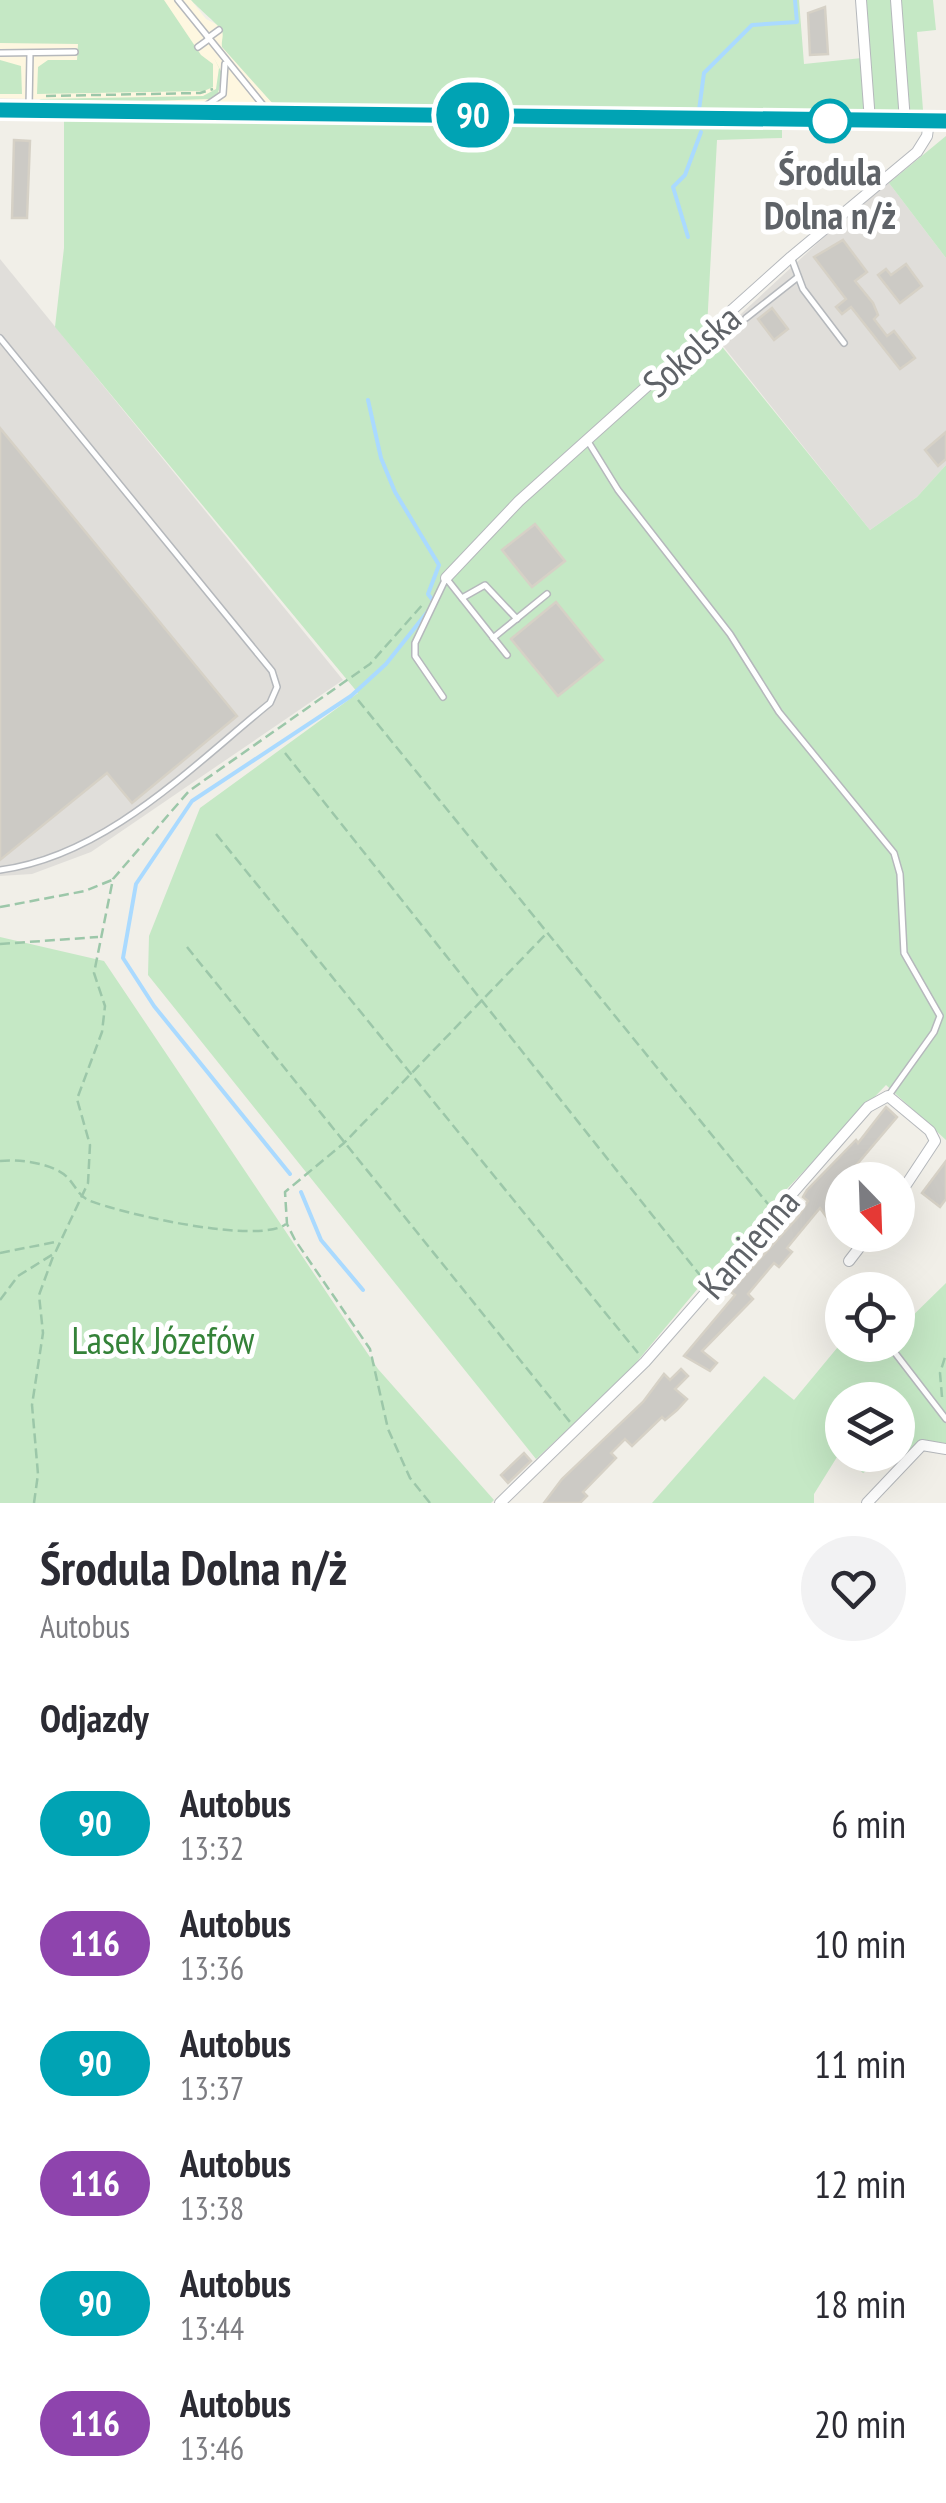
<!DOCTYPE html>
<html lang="pl">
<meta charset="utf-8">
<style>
:root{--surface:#fff;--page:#f2f2f3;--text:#2b2b33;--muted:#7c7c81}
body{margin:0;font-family:"PT Sans Narrow",sans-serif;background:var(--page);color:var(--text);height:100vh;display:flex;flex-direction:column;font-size:38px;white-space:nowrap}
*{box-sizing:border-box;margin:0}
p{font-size:32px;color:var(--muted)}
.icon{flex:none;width:55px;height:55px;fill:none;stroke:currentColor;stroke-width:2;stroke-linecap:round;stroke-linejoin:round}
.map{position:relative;height:1503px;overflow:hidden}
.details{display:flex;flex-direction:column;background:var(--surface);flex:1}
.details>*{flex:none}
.badge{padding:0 20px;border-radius:32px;font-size:35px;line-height:65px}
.needle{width:65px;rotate:157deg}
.fabs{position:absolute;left:825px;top:1162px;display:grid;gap:20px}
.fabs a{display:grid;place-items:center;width:90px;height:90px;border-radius:50%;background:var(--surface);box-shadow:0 10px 40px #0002;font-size:50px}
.map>.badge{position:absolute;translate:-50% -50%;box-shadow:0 0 0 5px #fff}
h2{padding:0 40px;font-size:38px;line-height:90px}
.round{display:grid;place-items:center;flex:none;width:105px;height:105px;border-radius:52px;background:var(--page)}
.headline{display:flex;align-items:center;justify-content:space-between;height:170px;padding:0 40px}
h1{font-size:48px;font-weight:800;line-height:75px}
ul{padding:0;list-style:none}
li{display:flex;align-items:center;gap:30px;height:120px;padding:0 40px}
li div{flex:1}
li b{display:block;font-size:38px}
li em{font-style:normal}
li .badge{min-width:110px;font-weight:700;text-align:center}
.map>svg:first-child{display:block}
.commercial{fill:#fef7e0}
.industrial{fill:#e0deda}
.green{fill:#c5e8c5;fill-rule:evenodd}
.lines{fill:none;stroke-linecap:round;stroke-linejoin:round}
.stream{stroke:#aadaff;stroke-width:4}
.building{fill:#cccac5;stroke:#d6d1c6;stroke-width:2.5}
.lane-casing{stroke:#b5b8bc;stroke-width:8}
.street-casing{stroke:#b5b8bc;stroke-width:12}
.secondary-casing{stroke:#b6babf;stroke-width:18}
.path{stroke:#9cc7a9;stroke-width:2.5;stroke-dasharray:10 5;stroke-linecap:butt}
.lane{stroke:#fff;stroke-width:5}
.street{stroke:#fff;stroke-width:10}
.secondary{stroke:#fff;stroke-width:15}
.line-casing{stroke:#fff;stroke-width:22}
.line{stroke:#00a3b4;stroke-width:15}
.stop-dot{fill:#fff;stroke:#00a3b4;stroke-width:5}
.labels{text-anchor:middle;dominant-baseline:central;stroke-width:10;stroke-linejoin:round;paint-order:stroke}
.stop-label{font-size:38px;font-weight:bold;fill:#5f6368;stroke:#fff}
.street-label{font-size:38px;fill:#5f6368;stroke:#fff}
.park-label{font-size:38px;fill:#348238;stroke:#fff}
</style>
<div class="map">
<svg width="946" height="1503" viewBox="0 0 946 1503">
<rect width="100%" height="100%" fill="#f1efe8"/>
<path class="commercial" d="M 0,0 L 191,0 L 206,19 L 218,25 L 224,33 L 222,47 L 274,105 L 0,98 Z"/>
<g class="industrial">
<path d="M 889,183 L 946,258 L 946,465 L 917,497 L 870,530 L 716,337 L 835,227 Z"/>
<path d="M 0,259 L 343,680 L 91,852 L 32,874 L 0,876 Z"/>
</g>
<g class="green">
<path d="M 0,0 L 164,0 L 201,55 L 213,64 L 213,87 L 204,91 L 37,94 L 38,67 L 48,60 L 77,60 L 78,44 L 0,43 Z"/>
<path d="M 191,0 L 799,0 L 804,64 L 862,58 L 867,108 L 863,113 L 842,109 L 815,113 L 274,105 L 222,47 C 221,41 224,36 222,31 C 222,28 196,6 191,0 Z"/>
<path d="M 864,0 L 894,0 L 901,111 L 874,111 Z"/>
<path d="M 900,0 L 933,0 L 936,30 L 917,32 L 923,110 L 910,111 Z"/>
<path d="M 214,58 L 223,75 L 218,93 L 211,99 L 50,104 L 39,99 L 203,96 L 216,89 L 219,68 Z"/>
<path d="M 0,60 L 21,66 L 22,94 L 0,94 Z"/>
<path d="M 217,119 L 782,127 L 782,138 L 717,140 L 707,328 L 870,530 L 917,497 L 946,465 L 946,1140 L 886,1085 L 739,1239 L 625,1376 L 536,1459 L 148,975 L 149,936 L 200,808 L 358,693 L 55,327 L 64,248 L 64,120 Z"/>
<path d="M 946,136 L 946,258 L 889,183 Z"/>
<path d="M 0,937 L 104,961 L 378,1369 L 494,1500 L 491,1503 L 0,1503 Z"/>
<path d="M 946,1283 L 946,1446 L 922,1439 L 900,1462 L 890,1457 L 863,1473 L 851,1461 L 837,1457 L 814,1494 L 814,1503 L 652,1503 L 764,1376 L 794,1400 L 842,1342 L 898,1345 L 898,1330 ZM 842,1400 L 898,1400 L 898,1455 L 842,1455 Z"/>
</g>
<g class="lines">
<g class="stream">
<path d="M 699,110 L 704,73 L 752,25 L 797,22 L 795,0"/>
<path d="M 688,237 L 673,187 L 685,175 L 701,132"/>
<path d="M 368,400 L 381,458 L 395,492 L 439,565 L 428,594 L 434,602"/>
<path d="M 290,1174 L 154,1006 L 123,958 L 136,884 L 192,801 L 351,696 L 386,664 L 429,610"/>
<path d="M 301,1192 L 321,1240 L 363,1290"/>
</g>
</g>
<g class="building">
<path d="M 825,7 L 828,54 L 810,55 L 808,13 Z"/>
<path d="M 14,140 L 30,141 L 27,218 L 12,218 Z"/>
<path d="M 843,240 L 867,272 L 855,281 L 873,303 L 878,315 L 874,319 L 887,336 L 894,331 L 915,358 L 900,369 L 851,307 L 842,314 L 836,307 L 846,299 L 814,257 Z"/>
<path d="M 906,264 L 922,286 L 900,303 L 878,275 L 886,269 L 891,275 Z"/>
<path d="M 772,308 L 788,329 L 774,340 L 758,319 Z"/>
<path d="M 0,428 L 237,716 L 132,803 L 107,773 L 0,860 Z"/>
<path d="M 946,432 L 946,459 L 938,466 L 925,450 Z"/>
<path d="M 535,524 L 565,561 L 532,587 L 502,550 Z"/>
<path d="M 556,602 L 603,660 L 558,696 L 511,639 Z"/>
<path d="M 886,1107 L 897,1117 L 826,1201 L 842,1219 L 833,1226 L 820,1208 L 787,1248 L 792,1252 L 779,1267 L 774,1263 L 748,1294 L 753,1299 L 702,1351 L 717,1363 L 710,1371 L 684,1356 L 735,1295 L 731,1292 L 747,1273 L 798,1217 L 808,1201 L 803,1197 L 807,1190 L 856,1140 L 858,1143 Z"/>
<path d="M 946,1161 L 946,1199 L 940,1207 L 922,1193 Z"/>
<path d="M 681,1369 L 688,1376 L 675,1389 L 687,1399 L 677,1410 L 665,1420 L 662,1417 L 632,1446 L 625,1439 L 611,1453 L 616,1458 L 583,1492 L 587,1496 L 580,1503 L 544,1503 L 562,1479 L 643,1402 L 664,1374 L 670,1380 Z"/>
<path d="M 524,1453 L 531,1461 L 508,1483 L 501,1475 Z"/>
</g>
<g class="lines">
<g class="lane-casing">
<g id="lane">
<path d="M 178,0 L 267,110"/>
<path d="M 208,38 L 219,30"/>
<path d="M 198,47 L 209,39"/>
<path d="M 0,53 L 75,52"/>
<path d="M 29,107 L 30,53"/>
<path d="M 204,107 L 223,94 L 225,64"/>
<path d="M 791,257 L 803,289 L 844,343"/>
<path d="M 746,318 L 798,277"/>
<path d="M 0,338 L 272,671 L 277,687 L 270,703 C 191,767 106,856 0,870"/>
<path d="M 589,443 L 618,490 L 730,634 L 779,712 L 894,853 L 900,874 L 904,953 L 940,1016 L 934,1032 L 889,1095"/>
<path d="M 462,598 L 485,585 L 517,619"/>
<path d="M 493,638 L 547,594"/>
<path d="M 443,697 L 415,656 L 415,643 L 446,578 L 507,655"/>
<path d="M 889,1345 L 946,1419"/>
</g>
</g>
<g class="street-casing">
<g id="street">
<path d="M 861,0 L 870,121"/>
<path d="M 896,0 L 905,121"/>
<path d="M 446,578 L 519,501 L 791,257 L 917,152 L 927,136 L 929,121"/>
<path d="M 849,1261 L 869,1235"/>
<path d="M 500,1503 L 645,1362 L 868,1107 L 888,1096 L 930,1131 L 935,1141 L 898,1197"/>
<path d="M 867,1503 L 922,1445 L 946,1449"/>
</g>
</g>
<g class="secondary-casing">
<path id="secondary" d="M 0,110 L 946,121"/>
</g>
<g class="path">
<path d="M 46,96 L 200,93 L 213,89"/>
<path d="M 358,700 L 768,1204"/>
<path d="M 285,753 L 703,1279"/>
<path d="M 216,834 L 638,1353"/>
<path d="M 0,907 L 85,891 L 112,880"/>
<path d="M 0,944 L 98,937"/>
<path d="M 187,947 L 570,1422"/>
<path d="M 0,1161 C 20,1159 52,1163 67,1177 C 75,1185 78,1195 88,1200 C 122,1214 259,1245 286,1224"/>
<path d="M 0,1253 L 55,1242"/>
<path d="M 0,1300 L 18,1276 L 55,1253 L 88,1183 L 90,1145 L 77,1099 L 102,1032 L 105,1006 L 94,973 L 113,879 L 189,791 L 370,664 L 424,603"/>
<path d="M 942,1397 L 940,1373 L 946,1354"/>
<path d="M 34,1503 L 38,1474 L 32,1405 L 43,1333 L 39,1295 L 54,1254"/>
<path d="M 430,1503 L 410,1478 L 388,1429 L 370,1349 L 295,1240 L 287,1224 L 285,1192 L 344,1143 L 547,933"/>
</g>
<use href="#lane" class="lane"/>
<use href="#street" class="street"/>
<use href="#secondary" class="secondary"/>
</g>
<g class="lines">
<g class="line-casing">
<path id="line" d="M 0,110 L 946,121"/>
</g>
<use href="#line" class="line"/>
</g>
<circle class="stop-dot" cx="830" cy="121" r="20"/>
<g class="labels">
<g class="stop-label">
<text x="830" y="170">Środula<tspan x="830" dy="44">Dolna n/ż</tspan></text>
</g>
<g class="street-label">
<text transform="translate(691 350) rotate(-42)">Sokolska</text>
<text transform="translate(748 1243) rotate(-49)">Kamienna</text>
</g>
<g class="park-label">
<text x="163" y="1339">Lasek Józefów</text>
</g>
</g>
</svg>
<div class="fabs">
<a><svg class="needle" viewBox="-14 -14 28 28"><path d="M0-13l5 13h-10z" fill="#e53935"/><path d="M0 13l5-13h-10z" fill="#7c7c81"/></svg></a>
<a><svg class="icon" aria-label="locate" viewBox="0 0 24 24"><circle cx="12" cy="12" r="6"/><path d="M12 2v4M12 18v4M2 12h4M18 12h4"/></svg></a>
<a><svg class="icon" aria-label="layers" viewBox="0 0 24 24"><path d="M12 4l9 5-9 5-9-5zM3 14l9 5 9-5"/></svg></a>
</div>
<b class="badge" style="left:473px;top:115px;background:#00a3b4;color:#fff">90</b>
</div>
<section class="details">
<div class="headline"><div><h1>Środula Dolna n/ż</h1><p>Autobus</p></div><a class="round"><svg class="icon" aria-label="heart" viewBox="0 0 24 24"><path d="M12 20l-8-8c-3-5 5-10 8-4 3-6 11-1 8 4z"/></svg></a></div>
<h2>Odjazdy</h2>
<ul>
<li><span class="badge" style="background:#00a3b4;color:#fff">90</span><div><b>Autobus</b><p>13:32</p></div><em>6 min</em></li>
<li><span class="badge" style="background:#8e44ad;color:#fff">116</span><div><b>Autobus</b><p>13:36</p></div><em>10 min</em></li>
<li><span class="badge" style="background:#00a3b4;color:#fff">90</span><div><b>Autobus</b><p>13:37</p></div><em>11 min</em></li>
<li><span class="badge" style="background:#8e44ad;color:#fff">116</span><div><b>Autobus</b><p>13:38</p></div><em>12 min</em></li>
<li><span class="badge" style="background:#00a3b4;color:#fff">90</span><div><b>Autobus</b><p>13:44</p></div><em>18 min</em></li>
<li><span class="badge" style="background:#8e44ad;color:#fff">116</span><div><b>Autobus</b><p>13:46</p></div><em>20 min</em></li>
</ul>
</section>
